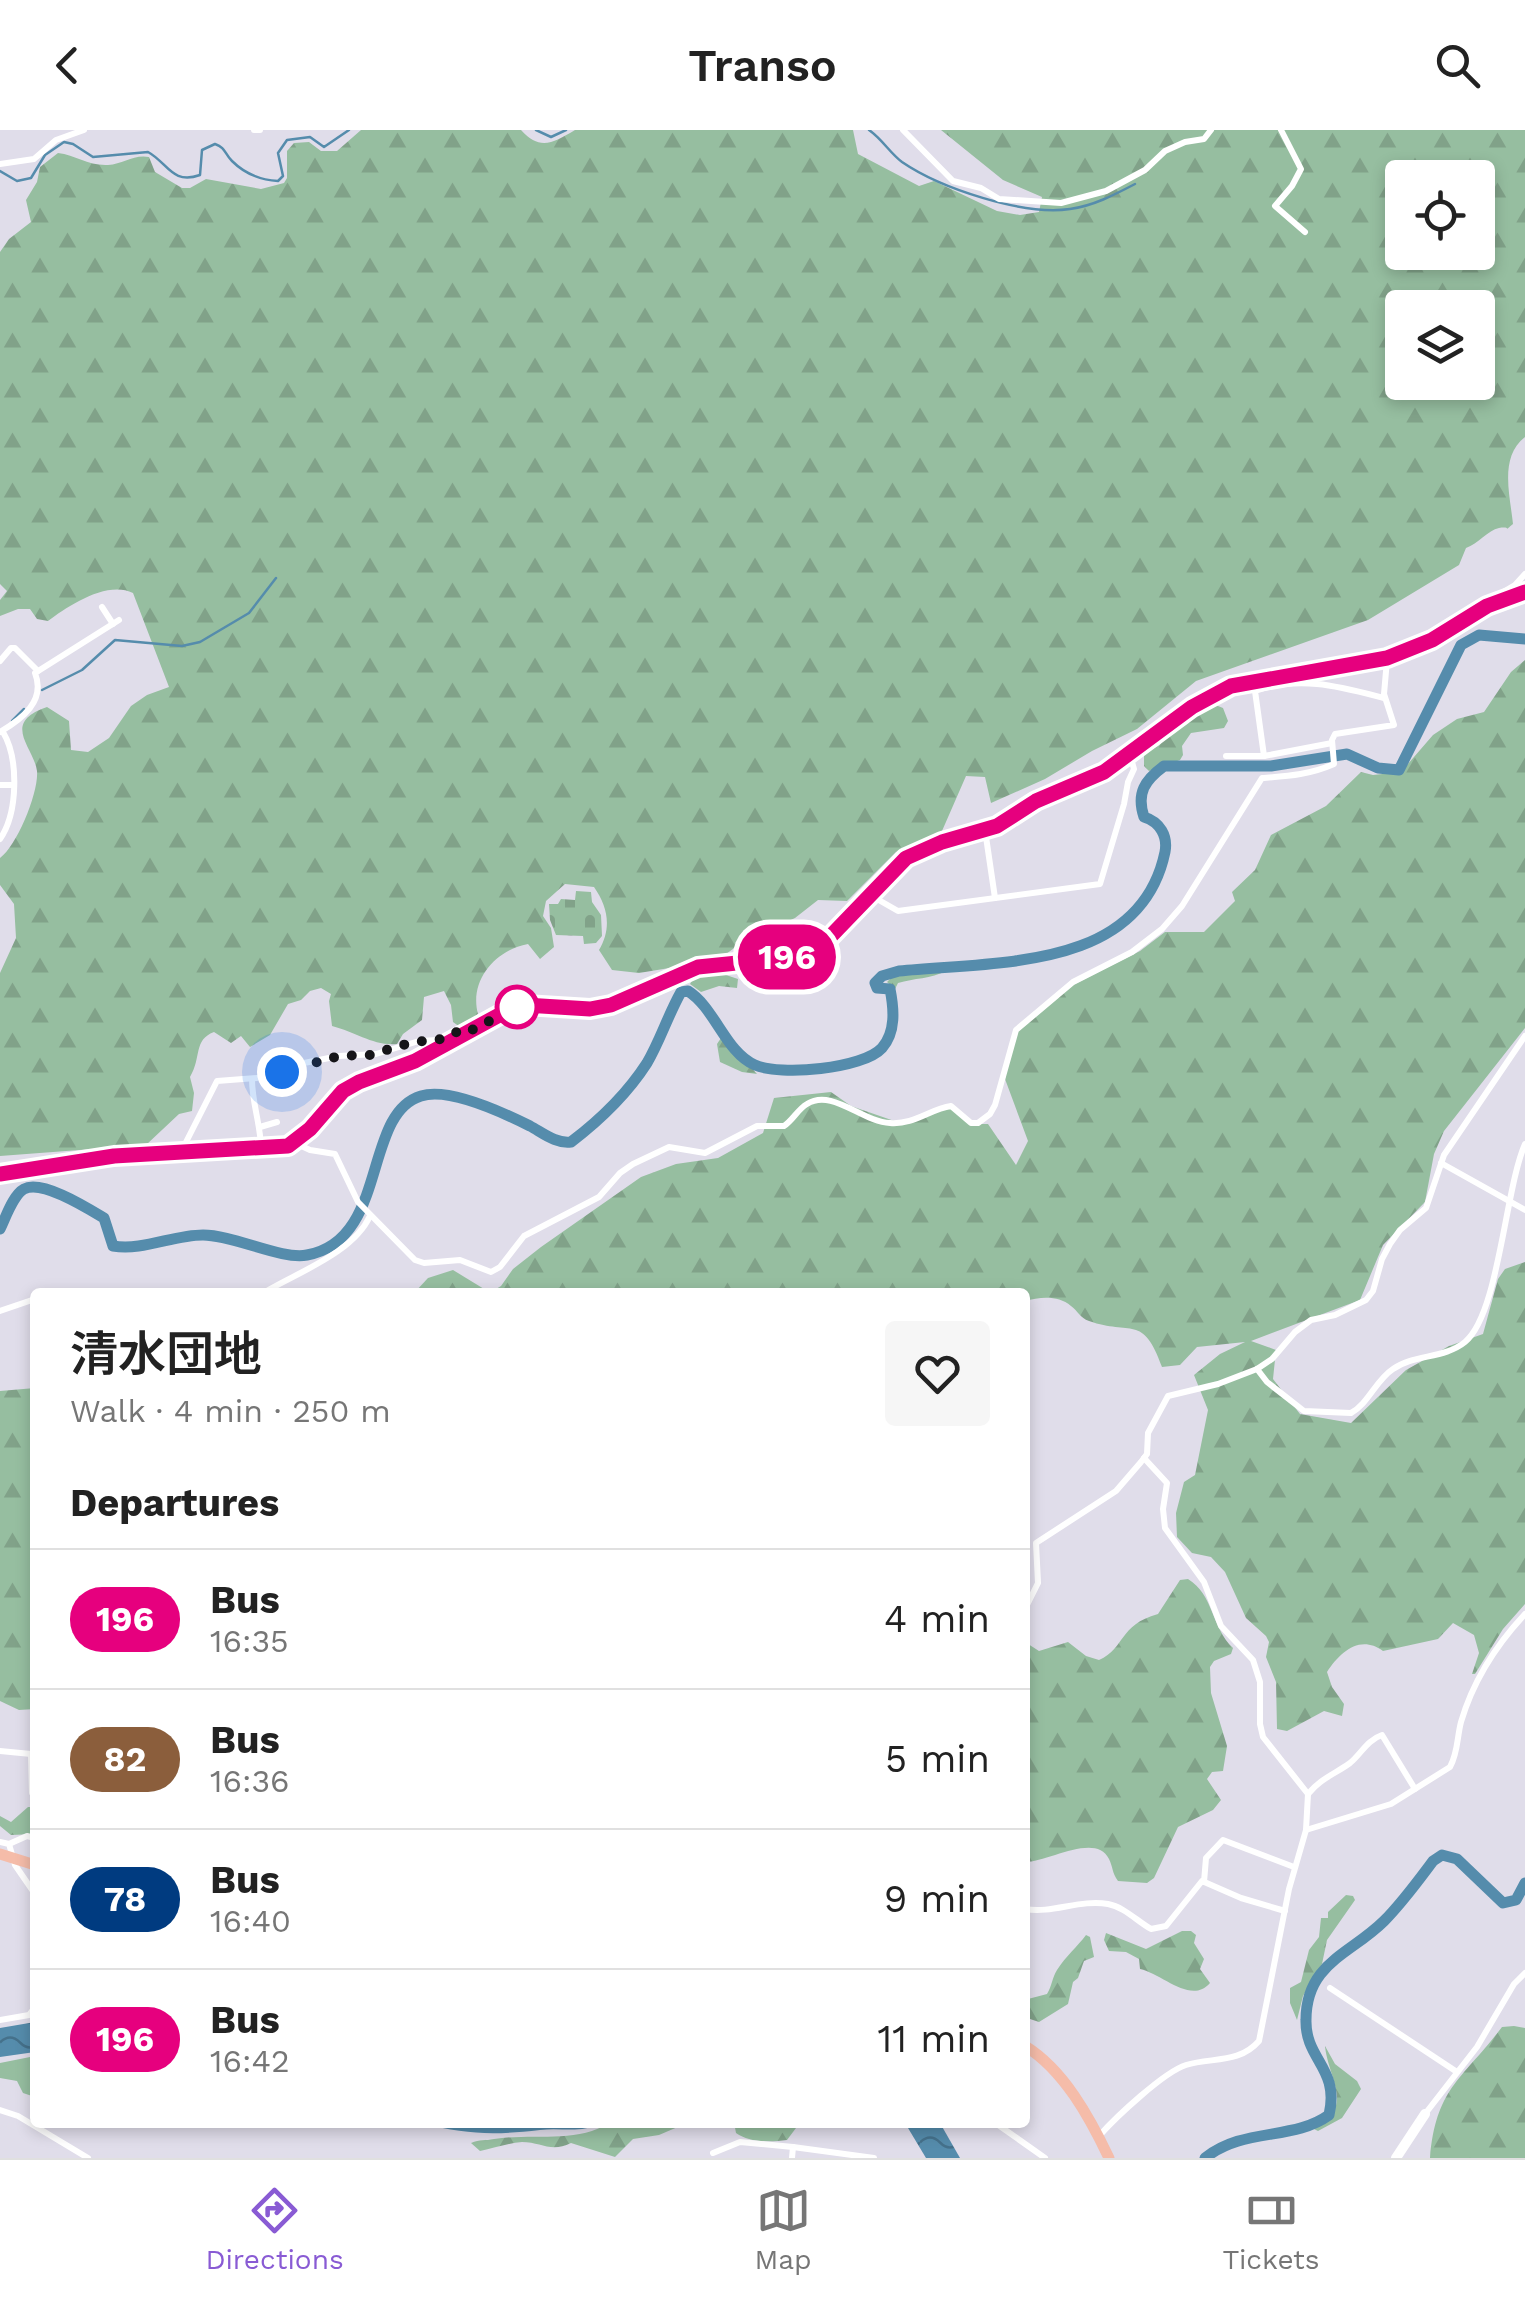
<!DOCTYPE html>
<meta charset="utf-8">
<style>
:root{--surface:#fff;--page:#f6f6f6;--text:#222;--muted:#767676;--line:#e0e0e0;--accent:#895bd4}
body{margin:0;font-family:"Work Sans","Noto Sans JP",sans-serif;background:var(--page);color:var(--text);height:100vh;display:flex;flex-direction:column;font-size:38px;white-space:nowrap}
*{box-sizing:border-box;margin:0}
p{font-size:32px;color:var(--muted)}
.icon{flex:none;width:55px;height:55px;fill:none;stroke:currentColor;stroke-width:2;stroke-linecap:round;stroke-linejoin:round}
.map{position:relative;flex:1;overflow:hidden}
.sheet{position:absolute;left:30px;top:1158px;width:1000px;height:840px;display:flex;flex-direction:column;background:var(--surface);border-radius:10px;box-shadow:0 5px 15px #0003}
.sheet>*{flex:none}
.badge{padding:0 20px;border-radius:32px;font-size:35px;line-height:65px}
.fabs{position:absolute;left:1385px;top:30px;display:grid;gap:20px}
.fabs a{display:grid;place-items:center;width:110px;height:110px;border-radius:10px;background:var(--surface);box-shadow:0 5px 15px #0003;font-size:50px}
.you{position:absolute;width:50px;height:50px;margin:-25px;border:8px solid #fff;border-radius:50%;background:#1a73e8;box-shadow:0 0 0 15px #1a73e833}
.map>.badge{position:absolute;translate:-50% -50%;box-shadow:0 0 0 5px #fff}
h2{padding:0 40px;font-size:38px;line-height:90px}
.round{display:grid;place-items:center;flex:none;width:105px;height:105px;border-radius:10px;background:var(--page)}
.summary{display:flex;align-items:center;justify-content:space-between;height:170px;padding:0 40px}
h1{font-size:48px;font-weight:600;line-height:75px}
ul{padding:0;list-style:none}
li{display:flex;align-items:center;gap:30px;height:140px;padding:0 40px;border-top:2px solid var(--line)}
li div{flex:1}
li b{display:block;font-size:38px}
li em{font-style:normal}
li .badge{min-width:110px;font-weight:700;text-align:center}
header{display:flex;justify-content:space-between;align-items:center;height:130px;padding:0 40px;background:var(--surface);font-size:45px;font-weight:600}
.tab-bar{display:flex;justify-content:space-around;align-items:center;height:140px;border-top:2px solid var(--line);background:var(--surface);font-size:28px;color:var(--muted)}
.tab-bar a{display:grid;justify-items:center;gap:5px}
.tab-bar .active{color:var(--accent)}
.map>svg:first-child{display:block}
.forest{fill:url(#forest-firs);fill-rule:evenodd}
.cemetery{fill:url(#cemetery-stones)}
.water{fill:url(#water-waves)}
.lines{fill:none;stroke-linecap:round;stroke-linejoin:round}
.stream{stroke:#558cac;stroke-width:2.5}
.river{stroke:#558cac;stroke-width:11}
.street{stroke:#fff;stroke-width:6}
.secondary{stroke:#fff;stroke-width:10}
.primary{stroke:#f5bca9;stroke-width:11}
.line-casing{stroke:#fff;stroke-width:22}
.line{stroke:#e6007e;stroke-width:15}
.walk{stroke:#161519;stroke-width:10;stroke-dasharray:0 18}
.stop-dot{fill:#fff;stroke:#e6007e;stroke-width:5}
</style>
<header><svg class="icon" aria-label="back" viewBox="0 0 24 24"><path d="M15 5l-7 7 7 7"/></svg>Transo<svg class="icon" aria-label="search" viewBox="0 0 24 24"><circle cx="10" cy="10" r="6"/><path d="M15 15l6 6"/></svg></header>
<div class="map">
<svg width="1525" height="2028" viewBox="0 0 1525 2028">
<defs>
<pattern id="forest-firs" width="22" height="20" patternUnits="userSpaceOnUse" patternTransform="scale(2.5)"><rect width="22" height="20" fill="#96bea0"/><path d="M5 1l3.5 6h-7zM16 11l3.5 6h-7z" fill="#81a289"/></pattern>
<pattern id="cemetery-stones" width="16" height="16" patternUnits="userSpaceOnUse" patternTransform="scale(2.5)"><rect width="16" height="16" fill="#96bea0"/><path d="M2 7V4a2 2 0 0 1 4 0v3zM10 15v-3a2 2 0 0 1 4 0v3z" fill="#81a289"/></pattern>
<pattern id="water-waves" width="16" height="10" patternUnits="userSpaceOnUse" patternTransform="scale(2.5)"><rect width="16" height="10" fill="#558cac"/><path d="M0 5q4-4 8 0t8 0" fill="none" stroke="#45718b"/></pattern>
</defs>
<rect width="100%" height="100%" fill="#e0ddea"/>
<g class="forest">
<path d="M 361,0 L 521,0 C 540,21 553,13 575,0 L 853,0 L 858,24 L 919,56 L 934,51 L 997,81 L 1020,85 L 1039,82 L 1042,67 L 1003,50 L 941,0 L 1525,0 L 1525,307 C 1499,327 1510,365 1513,394 C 1502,403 1513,396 1499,398 C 1488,400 1478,414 1466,418 L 1459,435 L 1368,490 L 1196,551 L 1137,599 L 1092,621 L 1045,649 L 991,673 L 985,647 L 966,646 L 942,701 L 896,722 L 847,771 L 818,770 L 795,788 L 741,813 L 718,830 L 639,843 L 612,840 L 599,820 C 612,798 608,777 594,757 L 565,754 L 546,771 L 543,786 L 551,798 L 554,817 L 540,829 L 528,814 C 495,820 469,851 478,884 L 469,894 L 460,897 L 453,892 L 451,875 L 444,861 L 424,867 L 422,890 L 403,904 L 397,914 C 373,916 356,902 332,896 L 329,871 L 331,864 L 321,858 L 310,861 L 301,870 L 288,874 L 270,905 L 250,917 L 241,906 L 231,913 L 214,902 C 193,910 202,927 190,947 L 194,963 L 192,981 L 179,984 L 146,1015 L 0,1026 L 0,843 L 16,808 L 14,774 L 0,755 L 0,728 C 17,716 39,662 37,641 C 34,617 0,593 47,577 L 69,591 L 71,620 L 88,622 L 109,608 L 131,576 L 147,565 L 169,557 L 133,463 C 107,450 68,476 48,491 L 37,489 L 30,479 L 18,479 L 0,486 L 0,470 L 7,461 L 0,454 L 0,122 L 9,109 L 31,92 L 26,70 L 37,52 L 40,37 L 58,23 C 76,25 88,36 108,35 C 123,34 134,24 149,27 L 155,42 L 182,58 L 190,58 L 206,49 L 261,59 L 284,53 L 287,48 L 287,21 L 294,13 L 309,12 L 321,21 L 337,21 ZM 1402,48 L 1478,48 L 1478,122 L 1402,122 ZM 1402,178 L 1478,178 L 1478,252 L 1402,252 Z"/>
<path d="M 1525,530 L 1525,898 L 1444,1001 L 1434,1024 L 1425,1072 L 1383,1115 L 1360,1170 L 1251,1211 L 1276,1220 L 1273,1249 L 1300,1284 L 1351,1293 L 1406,1240 L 1449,1216 L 1483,1204 L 1498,1149 L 1505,1139 L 1525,1132 L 1525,1474 L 1503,1499 L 1475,1544 L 1472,1544 L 1479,1523 L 1474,1505 L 1453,1493 L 1438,1509 L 1383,1521 C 1360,1504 1340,1522 1327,1542 L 1332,1557 L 1344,1574 L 1342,1586 L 1324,1581 L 1287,1601 L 1277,1599 L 1276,1552 L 1266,1527 L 1269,1512 L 1266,1506 L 1246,1488 L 1225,1442 L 1211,1427 L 1192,1423 L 1177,1407 L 1176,1383 L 1184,1352 L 1195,1345 L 1208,1280 L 1194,1245 L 1220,1224 L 1245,1212 L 1197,1217 L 1180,1235 L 1162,1237 C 1143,1183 1131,1206 1089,1191 C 1080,1188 1078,1181 1071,1176 C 1058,1165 1040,1167 1025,1171 L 1025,1162 L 491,1162 L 501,1156 L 513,1139 L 541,1117 L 641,1047 L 676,1034 L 718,1028 L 763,1003 L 774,968 L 831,962 L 851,976 L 903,994 L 949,977 L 971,994 L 988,994 L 1016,1035 L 1028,1011 L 1005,949 L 1015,904 L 1071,856 L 1140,821 L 1165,802 L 1204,802 L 1235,771 L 1232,762 L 1255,740 L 1271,705 L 1326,676 L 1361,642 L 1373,645 L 1401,642 L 1433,605 L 1457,589 L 1484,582 L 1511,542 Z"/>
<path d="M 1213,574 L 1223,578 L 1228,591 L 1224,598 L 1191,603 L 1182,616 L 1183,625 L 1180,630 L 1149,641 L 1144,636 L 1144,623 L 1158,616 L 1196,581 Z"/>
<path d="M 943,838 L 946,841 C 931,849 914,848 898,853 L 895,859 L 887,852 L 894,845 Z"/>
<path d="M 717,842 L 738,849 L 737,858 L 719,856 L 701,862 L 690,854 L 693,849 Z"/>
<path d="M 721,908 C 725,910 754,940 757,944 L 742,942 L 720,932 L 717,914 Z"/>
<path d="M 453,1140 L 489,1162 L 415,1162 L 428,1148 Z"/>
<path d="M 35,1258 L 35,1579 L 19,1580 L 0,1571 L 0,1261 Z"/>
<path d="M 1188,1449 C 1214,1465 1211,1497 1233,1518 L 1231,1524 L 1214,1531 L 1210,1537 L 1211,1563 L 1227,1616 L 1223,1641 L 1212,1642 L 1207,1649 L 1221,1670 L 1213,1680 L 1178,1697 L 1154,1748 L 1147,1753 L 1118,1751 C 1112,1743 1113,1737 1109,1729 C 1096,1702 1048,1732 1025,1732 L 1025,1512 L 1039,1521 L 1068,1512 L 1086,1526 L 1099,1530 C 1126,1518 1118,1495 1158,1484 L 1180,1450 Z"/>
<path d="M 28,1677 L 35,1677 L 35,1704 L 11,1705 L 0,1696 L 0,1686 L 11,1692 Z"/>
<path d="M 1346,1765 L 1353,1766 L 1355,1770 L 1327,1810 L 1322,1834 L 1303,1866 L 1297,1890 L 1290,1873 L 1290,1858 L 1301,1852 L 1309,1820 L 1319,1807 L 1321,1788 L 1328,1788 L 1328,1782 Z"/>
<path d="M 1182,1801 L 1191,1801 L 1196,1805 L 1194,1813 L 1204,1829 L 1200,1839 L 1210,1853 C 1191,1875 1163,1844 1140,1839 L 1139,1829 L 1126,1822 L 1109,1821 L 1104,1810 L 1106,1803 L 1146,1819 Z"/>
<path d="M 1086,1805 L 1090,1807 L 1094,1827 L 1084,1831 L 1078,1848 L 1073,1852 L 1068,1874 L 1039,1892 L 1027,1888 L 1028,1869 L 1047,1864 C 1052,1856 1052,1848 1057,1840 C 1066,1826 1077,1817 1086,1805 Z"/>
<path d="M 1514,1896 L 1525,1898 L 1525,2028 L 1430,2028 C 1436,1957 1463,1949 1502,1897 Z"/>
<path d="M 1325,1916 L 1335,1934 L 1357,1951 L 1361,1959 L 1342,1988 L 1318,2001 L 1312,1998 C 1357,1980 1328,1948 1325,1916 Z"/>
<path d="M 35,1926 L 35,1967 L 23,1963 L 17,1951 L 0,1948 L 0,1933 Z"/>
<path d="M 734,1992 L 796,1993 L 796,1998 L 787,2010 C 771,2012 750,2013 736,2003 Z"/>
<path d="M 609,1993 L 687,1993 L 659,2005 L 633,2009 L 615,2027 L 571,2013 C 551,2023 541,2012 522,2012 C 509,2013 494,2018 480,2021 L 471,2013 C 480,2009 485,2011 494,2009 C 532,2003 576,2014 609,1993 Z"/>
</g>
<path class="cemetery" d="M 576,761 L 591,762 L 592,772 L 601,785 L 602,806 L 596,813 L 584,814 L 583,806 L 556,805 L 550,790 L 549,774 L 558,774 L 561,769 L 575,770 Z"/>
<g class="water">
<path d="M 35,1892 L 35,1922 L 0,1927 L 0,1898 Z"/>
<path d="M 422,1993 L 602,1992 L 602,1993 C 580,2004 562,1997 540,2000 C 495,2005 467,2005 422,1993 Z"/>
<path d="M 905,1993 L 940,1993 L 960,2028 L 926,2028 Z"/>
</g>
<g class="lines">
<g class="stream">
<path d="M 536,0 L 551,7 L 566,0"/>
<path d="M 869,0 C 882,9 890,23 902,32 C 940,58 1023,86 1070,79 C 1093,76 1114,65 1135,54"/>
<path d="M 0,41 L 17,51 L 31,48 L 45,25 L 64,12 L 73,14 L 93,27 L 148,22 C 168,33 172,55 200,45 L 202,20 L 215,14 C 226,18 224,23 232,31 C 244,43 261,50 278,51 L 283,46 L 278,23 L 287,10 L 310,7 L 324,17 L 349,0"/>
<path d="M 42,560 L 82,540 L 115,510 L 182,516 L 200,512 L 249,483 L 276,448"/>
<path d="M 12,591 L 24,579"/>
</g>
<g class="river">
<path d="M 0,1099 C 6,1087 13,1065 24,1059 C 42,1049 89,1079 104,1088 L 113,1116 C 143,1121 173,1105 203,1105 C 234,1105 281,1130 307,1125 C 389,1110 362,984 421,966 C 449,957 504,983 530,996 C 543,1003 556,1014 571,1012 C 600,990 627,964 647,933 C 660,911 668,885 681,862 L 688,861 C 715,878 726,923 755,935 C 780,946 863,939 882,918 C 896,902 894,879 890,859 L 877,858 L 875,853 L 882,846 L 899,841 C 994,831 1140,842 1165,722 C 1168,706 1160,692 1144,687 C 1136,663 1145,650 1164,636 L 1271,636 L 1347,624 L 1378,638 L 1399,640 L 1461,515 L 1479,505 L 1525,509"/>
<path d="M 1205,2028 C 1244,1997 1293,2011 1329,1985 C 1340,1938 1305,1930 1306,1890 C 1306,1833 1351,1824 1384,1791 C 1402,1773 1418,1751 1433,1731 L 1442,1725 L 1457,1729 L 1503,1773 L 1516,1770 L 1525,1753"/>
</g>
<g class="street">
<path d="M 254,0 L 260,0"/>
<path d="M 903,0 L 953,51 L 981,58 L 999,69 L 1061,73 L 1106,61 L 1145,40 L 1165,21 L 1185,12 L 1204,9 L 1211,0"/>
<path d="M 1281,0 L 1301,39 L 1292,56 L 1275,76 L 1305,102"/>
<path d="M 0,34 L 34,29 L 56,10 L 84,0"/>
<path d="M 102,477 L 113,494"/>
<path d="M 1461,487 L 1515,455 L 1525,444"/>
<path d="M 0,531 L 11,518 L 15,518 L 38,541"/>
<path d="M 0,602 C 22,589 46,571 35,543 L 119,490"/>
<path d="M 1332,613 L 1264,626 L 1255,561 C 1300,545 1341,557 1384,568"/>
<path d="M 1226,626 L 1264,626"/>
<path d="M 0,655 L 13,655"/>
<path d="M 985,700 L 995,768"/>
<path d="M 0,709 C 18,683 19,629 3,602"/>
<path d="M 870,765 L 898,781 L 1100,754 L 1124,674 L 1128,652 L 1134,639 L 1130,625"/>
<path d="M 252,949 C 252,974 261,995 261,1019"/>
<path d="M 260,997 L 277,992"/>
<path d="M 295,1013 L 310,1020 L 335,1024 L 358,1072 L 415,1130 L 424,1133 L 460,1130 L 491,1142 L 500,1137 L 524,1106 L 599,1067 L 620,1043 L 633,1034 L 669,1017 L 705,1023 L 757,996 L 784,996 C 793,990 798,979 807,974 C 832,958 862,992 890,993 C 914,995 930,979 951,976 L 971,993 L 978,993 L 990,984 L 995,975 L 1016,900 L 1073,852 L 1132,822 L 1162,799 L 1182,776 L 1262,648 C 1288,646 1309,645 1334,634 L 1332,610 L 1335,604 L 1394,595 L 1384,564 L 1387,530"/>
<path d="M 181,1022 L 217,951 L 257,948 L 304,933 L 339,926 L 376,924 L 419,911 L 438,910 L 457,902"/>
<path d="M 1441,1033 L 1525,1080"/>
<path d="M 265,1162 C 298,1142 353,1123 370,1086"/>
<path d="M 0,1181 L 35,1169"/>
<path d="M 1257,1239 L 1267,1252 L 1304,1281 L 1351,1283 C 1368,1274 1376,1250 1393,1239 C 1414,1224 1444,1229 1465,1212 C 1499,1184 1505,1059 1525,1014"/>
<path d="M 1025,1479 L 1038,1453 L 1036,1413 L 1116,1361 L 1141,1332 L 1147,1324 L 1148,1303 L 1168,1266 L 1218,1254 L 1257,1239 L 1272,1229 L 1295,1202 L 1311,1190 L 1335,1185 L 1366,1170 L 1373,1161 L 1382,1129 L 1390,1114 L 1400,1100 L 1426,1078 L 1444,1025 L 1525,906"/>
<path d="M 0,1621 L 31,1624 L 32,1663 L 35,1665"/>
<path d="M 1308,1664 C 1321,1648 1335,1644 1350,1633 C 1361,1624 1367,1610 1382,1605 L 1415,1659"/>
<path d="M 1306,1700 L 1391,1674 L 1450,1637 C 1458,1623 1457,1607 1461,1592 C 1473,1551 1497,1514 1525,1484"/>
<path d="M 0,1712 L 9,1714 L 15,1735 L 35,1764"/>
<path d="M 9,1714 L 27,1706 L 35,1708"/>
<path d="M 1204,1752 L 1206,1728 L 1223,1710 L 1294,1737"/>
<path d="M 1025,1779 C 1052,1784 1080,1769 1108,1774 C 1124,1777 1137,1791 1151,1799 L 1166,1796 L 1202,1751 L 1241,1768 L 1285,1781"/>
<path d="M 1330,1858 L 1457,1942"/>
<path d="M 0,1890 L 29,1885 L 35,1877"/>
<path d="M 0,1980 L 18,1986 L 88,2028"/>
<path d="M 1425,1984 L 1477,1917 L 1514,1854 L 1525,1843"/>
<path d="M 994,1992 L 1045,2028"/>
<path d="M 1100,2005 C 1116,1987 1164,1942 1186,1935 C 1212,1927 1239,1934 1259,1911 L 1289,1759 L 1306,1700 L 1308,1664 L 1263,1607 L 1260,1594 L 1260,1552 L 1253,1530 L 1221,1496 L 1204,1452 L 1165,1398 L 1163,1379 L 1167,1353 L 1144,1328"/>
<path d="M 713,2023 L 740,2012 L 793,2017"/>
<path d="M 792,2028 L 793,2017 L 874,2028"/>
</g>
<path class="secondary" d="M 1396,2028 L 1425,1984"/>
<g class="primary">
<path d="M 0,1044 L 114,1026 L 287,1016 C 312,1004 321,977 343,962 C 364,946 392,942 415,931 C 448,915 478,893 512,878 L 525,875 L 590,879 L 611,875 L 698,837 L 785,828 L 810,821 L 828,809 L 906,727 L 942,712 L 997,696 L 1036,671 L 1104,642 L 1192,577 L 1231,556 L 1247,551 L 1338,539 L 1387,528 L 1432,510 L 1487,476 L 1525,462"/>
<path d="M 0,1724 L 35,1735"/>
<path d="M 1025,1916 C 1064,1940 1090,1988 1109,2028"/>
</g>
</g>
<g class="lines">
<g class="line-casing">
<path id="line" d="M 0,1044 L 114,1026 L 288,1016 L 310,999 L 343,961 L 359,952 L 415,931 L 512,878 L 525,875 L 590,879 L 611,875 L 698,837 L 785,828 L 810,821 L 828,809 L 906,728 L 942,712 L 997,696 L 1036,671 L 1104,642 L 1192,577 L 1231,556 L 1387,528 L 1432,510 L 1487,476 L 1525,462"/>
</g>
<use href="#line" class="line"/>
<path class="walk" d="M 282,942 L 339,926 L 370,925 L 413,912 L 438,910 L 457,902 L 464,904 L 517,877"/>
</g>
<circle class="stop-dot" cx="517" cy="877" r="20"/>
</svg>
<div class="fabs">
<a><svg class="icon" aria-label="locate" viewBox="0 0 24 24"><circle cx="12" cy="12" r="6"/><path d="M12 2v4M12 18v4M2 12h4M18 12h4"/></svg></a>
<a><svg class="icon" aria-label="layers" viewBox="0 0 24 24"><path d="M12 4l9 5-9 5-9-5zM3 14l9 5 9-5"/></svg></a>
</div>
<div class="you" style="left:282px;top:942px"></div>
<b class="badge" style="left:787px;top:827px;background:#e6007e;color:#fff">196</b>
<section class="sheet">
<div class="summary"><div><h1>清水団地</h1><p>Walk · 4 min · 250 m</p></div><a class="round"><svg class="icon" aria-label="heart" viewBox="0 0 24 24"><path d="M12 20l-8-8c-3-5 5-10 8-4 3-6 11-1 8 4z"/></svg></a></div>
<h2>Departures</h2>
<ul>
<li><span class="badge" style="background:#e6007e;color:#fff">196</span><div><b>Bus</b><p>16:35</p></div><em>4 min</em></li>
<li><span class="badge" style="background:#8b5e3c;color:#fff">82</span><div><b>Bus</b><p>16:36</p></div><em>5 min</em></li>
<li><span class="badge" style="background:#003b80;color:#fff">78</span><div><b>Bus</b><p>16:40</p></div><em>9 min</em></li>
<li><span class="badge" style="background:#e6007e;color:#fff">196</span><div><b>Bus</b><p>16:42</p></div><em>11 min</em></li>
</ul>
</section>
</div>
<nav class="tab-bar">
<a class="active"><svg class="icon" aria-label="directions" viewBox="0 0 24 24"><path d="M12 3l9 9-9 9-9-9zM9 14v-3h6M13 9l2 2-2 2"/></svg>Directions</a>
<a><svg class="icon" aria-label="map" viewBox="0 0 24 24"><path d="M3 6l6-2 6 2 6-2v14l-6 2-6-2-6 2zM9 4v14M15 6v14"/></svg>Map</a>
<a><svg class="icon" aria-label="tickets" viewBox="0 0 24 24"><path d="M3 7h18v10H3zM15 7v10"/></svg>Tickets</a>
</nav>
